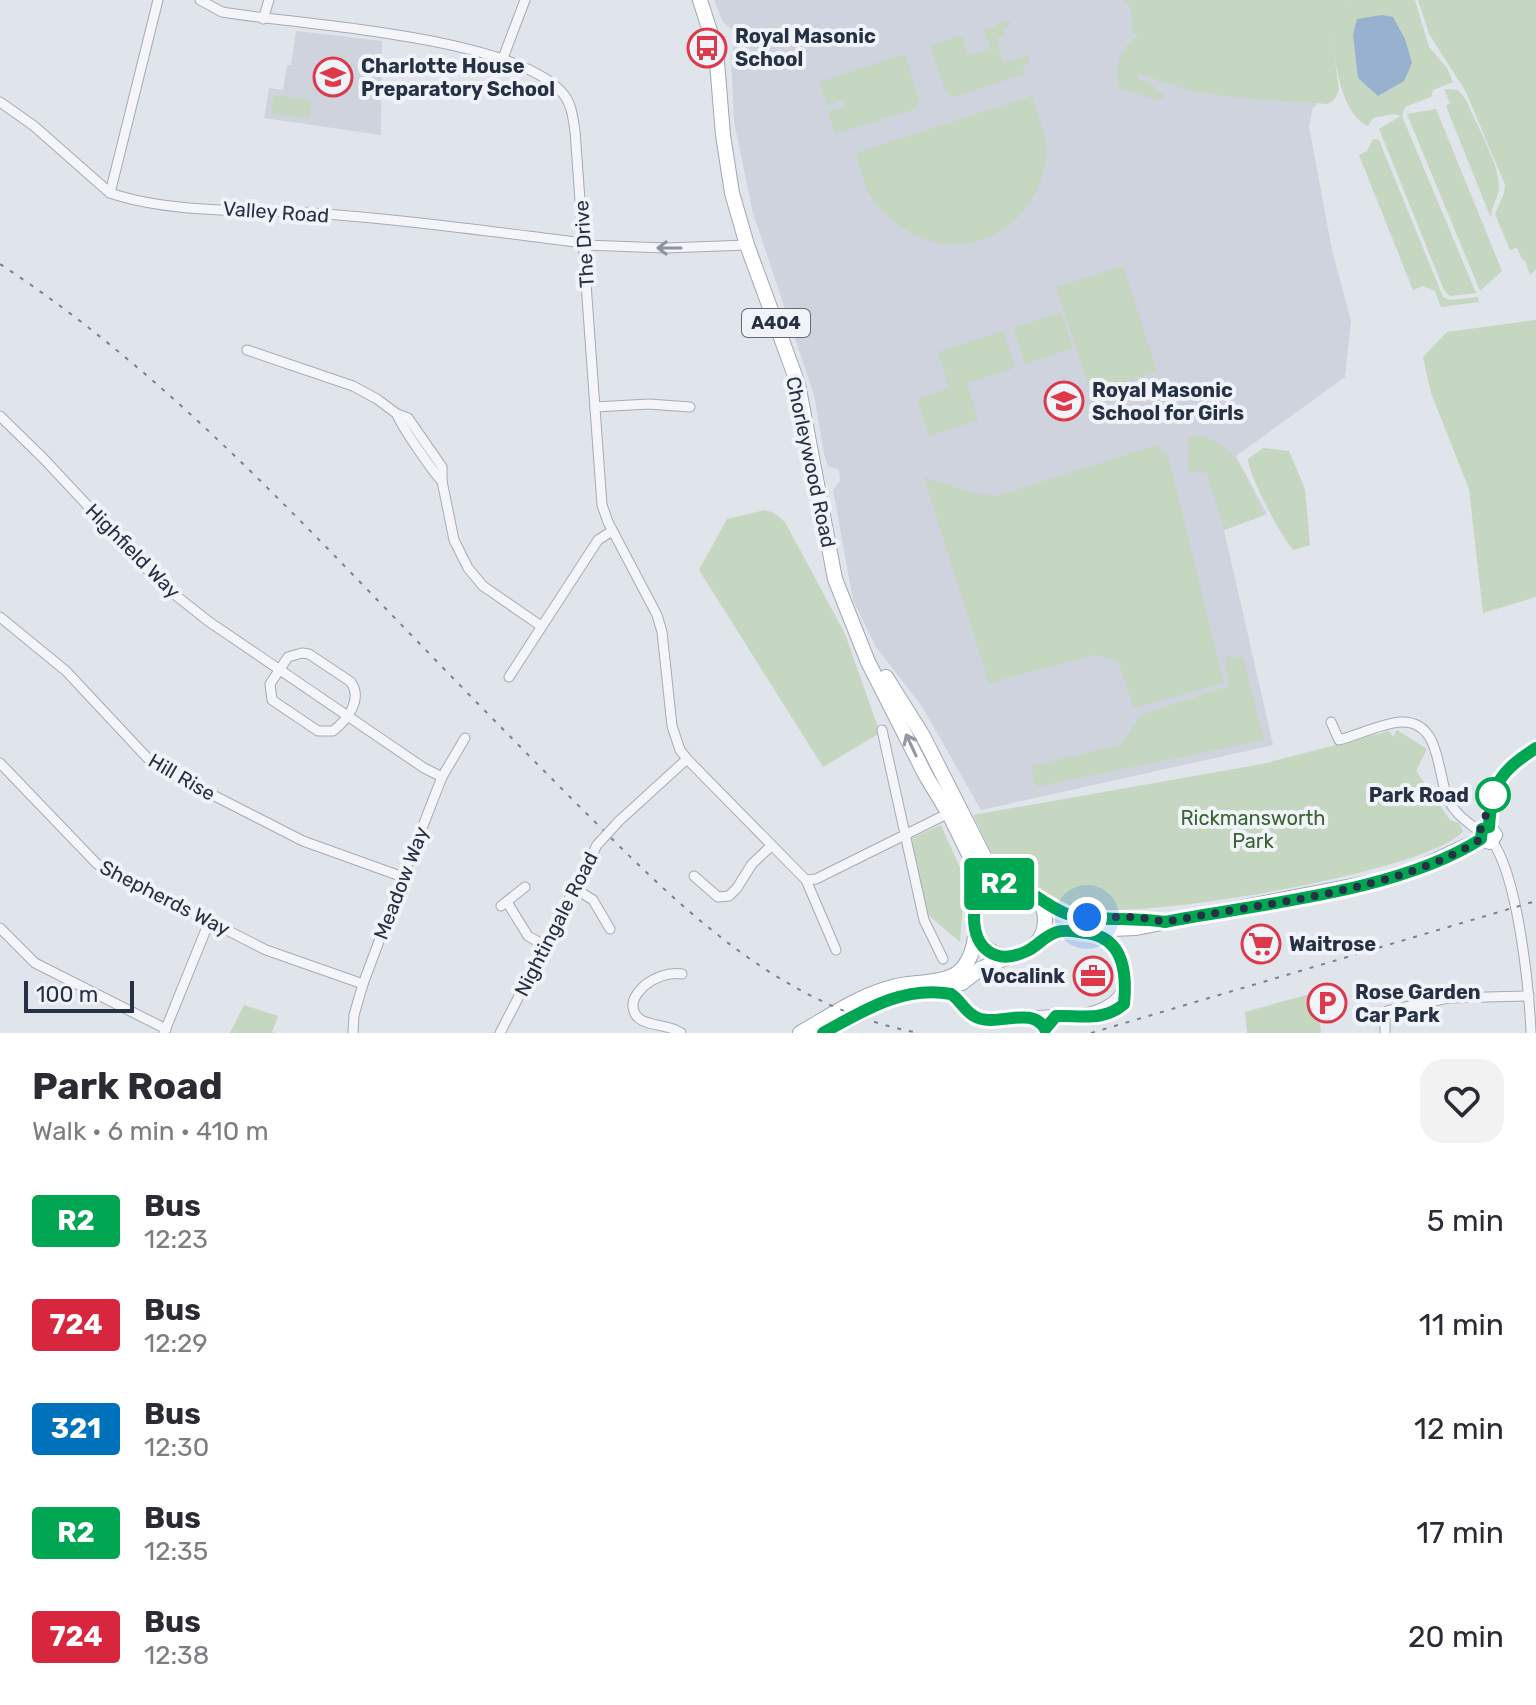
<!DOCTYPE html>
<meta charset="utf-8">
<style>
:root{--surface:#fff;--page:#f2f2f3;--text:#2b2b33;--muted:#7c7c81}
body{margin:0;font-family:Rubik,sans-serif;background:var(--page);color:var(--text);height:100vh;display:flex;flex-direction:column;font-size:30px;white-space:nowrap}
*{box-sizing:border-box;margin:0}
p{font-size:26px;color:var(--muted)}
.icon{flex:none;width:44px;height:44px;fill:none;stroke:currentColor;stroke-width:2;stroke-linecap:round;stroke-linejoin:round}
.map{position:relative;height:1033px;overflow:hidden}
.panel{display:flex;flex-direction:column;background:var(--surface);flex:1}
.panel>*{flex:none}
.badge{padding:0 16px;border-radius:6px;font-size:28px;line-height:52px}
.scale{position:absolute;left:24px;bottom:20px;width:110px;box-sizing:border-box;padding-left:8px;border:4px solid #273145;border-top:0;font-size:22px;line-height:28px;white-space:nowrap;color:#273145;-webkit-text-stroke:6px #f0f3f8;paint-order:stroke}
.you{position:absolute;width:40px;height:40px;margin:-20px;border:6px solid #fff;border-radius:50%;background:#1a73e8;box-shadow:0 0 0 12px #1a73e833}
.map>.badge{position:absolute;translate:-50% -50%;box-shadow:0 0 0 4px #fff}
.round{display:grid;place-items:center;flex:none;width:84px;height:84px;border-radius:24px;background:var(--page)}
.head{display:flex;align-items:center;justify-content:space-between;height:136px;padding:0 32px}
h1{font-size:38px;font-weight:700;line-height:60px}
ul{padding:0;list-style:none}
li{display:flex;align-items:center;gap:24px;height:104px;padding:0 32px}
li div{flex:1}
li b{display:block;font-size:30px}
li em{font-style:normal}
li .badge{min-width:88px;font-weight:700;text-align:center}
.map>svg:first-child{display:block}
.built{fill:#ced3dd}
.green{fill:#c5d6c1}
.water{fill:#97b1cf}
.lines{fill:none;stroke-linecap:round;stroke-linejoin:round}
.street-casing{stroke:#a5abb6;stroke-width:11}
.primary-casing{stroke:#9ea8b8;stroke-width:16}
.street{stroke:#f4f5f9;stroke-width:9}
.primary{stroke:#fff;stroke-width:14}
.rail{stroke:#788296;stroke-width:2;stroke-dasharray:4 8;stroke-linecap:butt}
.street-bridge-casing{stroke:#a5abb6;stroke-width:11;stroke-linecap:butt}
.street-bridge{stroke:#f4f5f9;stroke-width:9}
.oneway{stroke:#8e939f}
.oneway2{stroke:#9398a2}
.line-casing{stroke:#fff;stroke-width:18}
.line{stroke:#00a651;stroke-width:12}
.walk{stroke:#273145;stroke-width:8;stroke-dasharray:0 14.4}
.stop-dot{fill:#fff;stroke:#00a651;stroke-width:4}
.labels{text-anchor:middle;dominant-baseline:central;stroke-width:8;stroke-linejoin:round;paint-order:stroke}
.shield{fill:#f0f3f8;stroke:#636b7b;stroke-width:2}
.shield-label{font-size:18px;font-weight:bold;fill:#273145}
.poi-label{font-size:20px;font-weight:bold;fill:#273145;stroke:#f0f3f8;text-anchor:start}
.street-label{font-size:20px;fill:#273145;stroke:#f0f3f8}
.stop-label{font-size:20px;font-weight:bold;fill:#273145;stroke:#f0f3f8;text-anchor:end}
.park-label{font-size:20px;fill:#3a6232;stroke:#f0f3f8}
</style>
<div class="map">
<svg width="1536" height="1033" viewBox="0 0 1536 1033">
<rect width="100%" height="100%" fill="#e0e4eb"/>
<g class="built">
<path d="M 714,0 L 1348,0 L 1328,28 L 1316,107 L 1313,107 L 1309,126 L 1332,250 L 1351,321 L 1345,377 L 1236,456 L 1267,514 L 1224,530 L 1273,745 L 981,810 L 923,708 L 876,647 L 853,600 L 833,490 L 840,481 L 839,470 L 828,466 L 824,454 L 814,395 L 753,213 L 734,122 L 731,56 L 736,37 L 734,31 L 723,22 Z"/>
<path d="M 296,31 L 382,41 L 381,135 L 264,118 L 269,88 L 283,90 L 287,65 L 291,65 Z"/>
</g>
<g class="green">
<path d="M 1123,0 L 1347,0 L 1339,12 L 1348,0 L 1415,0 L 1429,47 L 1447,68 L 1453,82 L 1433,90 L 1431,97 L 1405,107 L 1402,116 L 1476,293 L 1450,296 L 1444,290 L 1379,129 L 1401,116 L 1393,114 L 1373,118 L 1368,126 C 1338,112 1335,54 1330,24 L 1339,90 L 1334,100 L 1327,104 C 1283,100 1234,100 1191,90 C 1173,86 1158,79 1139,73 L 1139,79 L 1150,83 L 1165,97 L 1157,100 L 1119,88 C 1112,64 1123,46 1142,31 L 1133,34 L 1131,8 Z"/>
<path d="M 1418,0 L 1536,0 L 1536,269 L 1530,275 L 1525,260 L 1523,261 L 1517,248 L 1510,250 L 1495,214 L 1504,193 L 1505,185 L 1466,92 L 1429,34 Z"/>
<path d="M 1009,20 L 1010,25 L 1004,28 L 1006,35 L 996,39 L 1003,63 L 1028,55 L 1030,62 L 1021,66 L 1027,73 L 951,98 L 948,90 L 945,91 L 930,46 L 962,35 L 968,56 L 991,48 L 983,29 L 991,27 L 992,28 L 995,25 Z"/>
<path d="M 905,54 L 919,100 L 916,101 L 918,108 L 835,134 L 828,111 L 843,108 L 844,102 L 841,100 L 827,106 L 819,82 Z"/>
<path d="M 1444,89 L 1458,90 L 1466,100 C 1475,122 1500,165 1499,188 C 1498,199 1491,206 1491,218 L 1446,106 L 1450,103 Z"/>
<path d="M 274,95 L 311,100 L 309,119 L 271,113 Z"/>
<path d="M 1032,96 C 1036,112 1046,132 1046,149 C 1044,233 951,276 889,217 C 882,211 873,202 869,194 C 863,182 860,166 856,153 Z"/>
<path d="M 1436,109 L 1502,271 L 1480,291 L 1407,114 Z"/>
<path d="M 1373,139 L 1379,140 L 1443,297 L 1450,300 L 1478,297 L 1479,302 L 1441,307 L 1435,291 L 1423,286 L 1413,290 L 1359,155 L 1367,151 Z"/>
<path d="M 1123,266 L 1157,372 L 1091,394 L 1056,287 Z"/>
<path d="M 1061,312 L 1073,348 L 1025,364 L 1013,328 Z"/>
<path d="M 1536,320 L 1536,597 L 1483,613 L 1469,489 L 1431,393 L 1423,357 L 1447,332 Z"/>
<path d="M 1003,331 L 1015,368 L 967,383 L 978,420 L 929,436 L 917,399 L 949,388 L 938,352 Z"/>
<path d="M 1188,436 C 1194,437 1202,436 1208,438 C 1238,447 1251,490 1264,515 L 1224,530 L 1207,473 L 1188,471 Z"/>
<path d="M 1157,445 L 1168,456 L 1224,683 L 1134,708 L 1118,661 L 1094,655 L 989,683 L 924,477 L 972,493 L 997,496 Z"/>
<path d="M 1263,448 L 1289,451 L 1305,489 L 1310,545 L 1293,550 C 1280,534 1250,479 1248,459 Z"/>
<path d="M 765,510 L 774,513 L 785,522 L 845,634 L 880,733 L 823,767 L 699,570 L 727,519 Z"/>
<path d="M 1225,657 L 1243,657 L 1264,740 L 1035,787 L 1032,766 L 1122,744 L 1141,715 L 1229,686 Z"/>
<path d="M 1397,730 L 1427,749 L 1416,771 L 1450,820 L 1459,823 L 1463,831 C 1431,872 1122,925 1073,906 C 1055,899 1002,868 992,853 C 985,841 979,827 973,815 L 1262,764 L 1389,731 L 1393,737 Z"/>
<path d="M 941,825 L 965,879 L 960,942 L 927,914 L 912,852 L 912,838 Z"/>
<path d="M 1317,992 L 1321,1033 L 1247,1033 L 1245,1012 Z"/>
<path d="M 244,1005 L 278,1016 L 272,1032 L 275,1033 L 230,1033 Z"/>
</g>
<path class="water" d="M 1382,15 L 1393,17 L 1405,39 L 1412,63 L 1404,81 L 1378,96 L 1358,78 L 1353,35 L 1357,19 Z"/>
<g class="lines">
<g class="street-casing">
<g id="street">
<path d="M 200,0 L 222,12 C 299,25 521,36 565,96 C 572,106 573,119 575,131 L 602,505 L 608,522 L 657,615 L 662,632 L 672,726 L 680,750 L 687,759 L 806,880 L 836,950"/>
<path d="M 263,19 L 269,0"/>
<path d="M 503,58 L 525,0"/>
<path d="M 0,102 L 34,126 L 110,193 C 168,213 249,210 310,213 C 402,219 494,232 584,243"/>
<path d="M 110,193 L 158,0"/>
<path d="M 584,245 L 666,248 L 747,245"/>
<path d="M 247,350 L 353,386 L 377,399 L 397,414 L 408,418 L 442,467 L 442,481 L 454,540 L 468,568 L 483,586 L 541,626"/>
<path d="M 595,407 L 649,404 L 690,407"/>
<path d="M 397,414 C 398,422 436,476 442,481"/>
<path d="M 0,416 L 44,459 L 159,582 L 208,621 L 424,768 L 442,777"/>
<path d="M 0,617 L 66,671 L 154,765 L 303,841 L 403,877"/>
<path d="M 302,653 L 309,654 L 351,682 C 363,700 347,720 333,731 L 318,731 L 272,700 L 270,684 L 288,657 Z"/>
<path d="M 509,677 L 598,540 L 612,531"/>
<path d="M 1331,722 L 1339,740 C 1358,735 1380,724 1400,722 C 1443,720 1436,776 1449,801 C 1456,815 1468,822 1480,832"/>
<path d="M 882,730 L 924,920 L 943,959"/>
<path d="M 0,763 L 97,864 L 266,950 L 363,984"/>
<path d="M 619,821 L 687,759"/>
<path d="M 1492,841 C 1518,877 1529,987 1531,1033"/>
<path d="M 694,876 L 718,897 L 729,896 L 737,888 L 752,864 L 771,846"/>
<path d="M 806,880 L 816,879 L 951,812"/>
<path d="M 574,888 L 593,900 L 610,929"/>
<path d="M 507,902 L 528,936 L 544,945"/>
<path d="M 501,906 L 525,887"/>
<path d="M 0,928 L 35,963 L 166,1029"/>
<path d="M 938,992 C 962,995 960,1011 978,1018 C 998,1026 1024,1016 1045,1015 C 1055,1014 1065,1017 1075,1015 C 1088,1013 1105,1008 1115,999 C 1138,977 1119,937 1090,933"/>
<path d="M 164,1033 L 209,922"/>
<path d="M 353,1033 L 354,1015 L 363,984 L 403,877 L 442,777 L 465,738"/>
<path d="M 500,1033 L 597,845"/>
<path d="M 681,1033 C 668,1022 635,1029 633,1007 C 632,998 639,991 645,985 C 656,977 669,972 682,974"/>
<path d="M 1045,1033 L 1047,1024 L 1056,1016"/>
<path d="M 1385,1033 L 1385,1016 L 1387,1011 L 1448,998 L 1529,996"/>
</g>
</g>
<g class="primary-casing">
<g id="primary">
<path d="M 700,0 L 716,50 L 723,135 L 732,193 L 747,245 L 798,384 L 835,579 L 868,662 L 926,776 L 949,814 L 975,867 L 978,886 L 974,909"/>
<path d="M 886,677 L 923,736 L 991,870 L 1006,883"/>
<circle cx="1009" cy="920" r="36"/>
<path d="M 1041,901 L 1073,916 L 1157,920"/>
<path d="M 1043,937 L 1063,931 L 1136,928 L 1378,881 L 1417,869 L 1481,839 L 1490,842 L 1495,835 L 1489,827 C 1492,783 1500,772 1536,748"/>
<path d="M 800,1033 C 828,1017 857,997 889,988 C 909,981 937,985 956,974 C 969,965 973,951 975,937"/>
<path d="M 823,1033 L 890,999 L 962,983 L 980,969 L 1006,958"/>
</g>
</g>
<use href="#street" class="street"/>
<use href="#primary" class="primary"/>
<g class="rail">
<path d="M 0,264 C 159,368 287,507 419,643 C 474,700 529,756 585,812 C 681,908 780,1007 919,1033"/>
<path d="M 1091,1033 L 1536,901"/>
</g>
<g class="street-bridge-casing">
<path id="street-bridge" d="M 597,845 L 619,821"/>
</g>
<use href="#street-bridge" class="street-bridge"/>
</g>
<defs><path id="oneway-shaft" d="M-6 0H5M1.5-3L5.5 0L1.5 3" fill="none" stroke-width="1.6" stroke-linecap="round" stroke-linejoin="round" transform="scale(2)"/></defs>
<use class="oneway" href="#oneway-shaft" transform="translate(669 248) rotate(180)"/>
<use class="oneway2" href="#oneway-shaft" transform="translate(911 745) rotate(-115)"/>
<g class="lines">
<g class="line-casing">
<path id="line" d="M 823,1033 C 863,1011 903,985 951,994 C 960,1000 965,1011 974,1016 C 995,1029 1032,1004 1045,1029 L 1056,1016 C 1080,1015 1104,1022 1124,1004 C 1127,974 1124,938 1087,933 C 1077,932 1067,929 1057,932 C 1044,936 1039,945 1027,951 C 996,966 974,949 974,917 C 974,908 977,903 983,896 C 1013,863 1042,910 1074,916 C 1104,921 1135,917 1165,922 C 1262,903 1398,892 1481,839 L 1482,829 L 1489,827 C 1492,782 1500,772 1536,748"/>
</g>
<use href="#line" class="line"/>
<path class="walk" d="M 1087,917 L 1137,917 L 1165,922 C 1262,903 1398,892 1481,839 L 1479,834 L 1493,795"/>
</g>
<defs>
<g id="bus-ring" transform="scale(2)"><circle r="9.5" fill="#f0f3f8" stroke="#de384b" stroke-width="1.5"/><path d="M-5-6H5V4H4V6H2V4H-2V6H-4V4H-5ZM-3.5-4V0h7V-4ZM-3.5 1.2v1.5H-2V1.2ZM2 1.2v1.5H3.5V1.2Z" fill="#de384b"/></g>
<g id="school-ring" transform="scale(2)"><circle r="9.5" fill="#f0f3f8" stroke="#de384b" stroke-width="1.5"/><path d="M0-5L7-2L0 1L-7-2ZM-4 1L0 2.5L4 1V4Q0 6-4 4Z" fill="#de384b"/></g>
<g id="supermarket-ring" transform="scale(2)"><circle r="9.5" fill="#f0f3f8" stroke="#de384b" stroke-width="1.5"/><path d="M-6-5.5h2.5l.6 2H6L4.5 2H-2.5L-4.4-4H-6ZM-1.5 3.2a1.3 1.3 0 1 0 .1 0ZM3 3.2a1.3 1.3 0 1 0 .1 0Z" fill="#de384b"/></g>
<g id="office-ring" transform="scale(2)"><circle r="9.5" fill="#f0f3f8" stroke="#de384b" stroke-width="1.5"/><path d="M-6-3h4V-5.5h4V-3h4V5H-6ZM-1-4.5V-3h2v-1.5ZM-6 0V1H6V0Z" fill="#de384b"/></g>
<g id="parking-ring" transform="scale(2)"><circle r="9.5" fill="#f0f3f8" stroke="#de384b" stroke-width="1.5"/><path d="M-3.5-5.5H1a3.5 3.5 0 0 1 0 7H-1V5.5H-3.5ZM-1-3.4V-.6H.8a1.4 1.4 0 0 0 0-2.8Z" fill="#de384b"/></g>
</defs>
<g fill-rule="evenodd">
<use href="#bus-ring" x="707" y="48"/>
<use href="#school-ring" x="333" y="77"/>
<use href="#school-ring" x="1064" y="401"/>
<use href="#supermarket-ring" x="1261" y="944"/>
<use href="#office-ring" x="1093" y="976"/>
<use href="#parking-ring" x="1327" y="1003"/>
</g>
<circle class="stop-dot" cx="1493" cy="795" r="16"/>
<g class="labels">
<rect class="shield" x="742" y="309" width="68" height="28" rx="6"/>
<g class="shield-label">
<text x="776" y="323">A404</text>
</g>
<g class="poi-label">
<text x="735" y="36">Royal Masonic<tspan x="735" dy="23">School</tspan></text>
<text x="361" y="66">Charlotte House<tspan x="361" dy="23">Preparatory School</tspan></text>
<text x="1092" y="390">Royal Masonic<tspan x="1092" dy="23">School for Girls</tspan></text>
<text x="1289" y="944">Waitrose</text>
<text x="1065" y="976" text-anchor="end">Vocalink</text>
<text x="1355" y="992">Rose Garden<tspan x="1355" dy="23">Car Park</tspan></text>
</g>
<g class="street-label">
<text transform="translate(276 212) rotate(4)">Valley Road</text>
<text transform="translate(584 244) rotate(-94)">The Drive</text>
<text transform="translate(811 462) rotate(78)">Chorleywood Road</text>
<text transform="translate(133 551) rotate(45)">Highfield Way</text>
<text transform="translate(182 777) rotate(30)">Hill Rise</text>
<text transform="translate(401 883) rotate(-69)">Meadow Way</text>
<text transform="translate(165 898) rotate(27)">Shepherds Way</text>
<text transform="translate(556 924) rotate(-63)">Nightingale Road</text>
</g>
<g class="stop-label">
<text x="1469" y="795">Park Road</text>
</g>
<g class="park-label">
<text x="1253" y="818">Rickmansworth<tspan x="1253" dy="23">Park</tspan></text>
</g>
</g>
</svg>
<div class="scale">100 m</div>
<div class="you" style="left:1087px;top:917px"></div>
<b class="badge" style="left:999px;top:884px;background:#00a651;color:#fff">R2</b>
</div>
<section class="panel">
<div class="head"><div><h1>Park Road</h1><p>Walk · 6 min · 410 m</p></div><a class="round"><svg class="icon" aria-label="heart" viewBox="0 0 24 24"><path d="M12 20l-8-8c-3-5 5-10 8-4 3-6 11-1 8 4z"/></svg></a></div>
<ul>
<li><span class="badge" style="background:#00a651;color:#fff">R2</span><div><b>Bus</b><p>12:23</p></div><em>5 min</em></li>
<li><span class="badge" style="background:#d7263d;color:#fff">724</span><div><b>Bus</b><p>12:29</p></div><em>11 min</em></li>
<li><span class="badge" style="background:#0072bc;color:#fff">321</span><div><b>Bus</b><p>12:30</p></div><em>12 min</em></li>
<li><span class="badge" style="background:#00a651;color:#fff">R2</span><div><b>Bus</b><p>12:35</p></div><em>17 min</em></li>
<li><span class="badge" style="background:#d7263d;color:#fff">724</span><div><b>Bus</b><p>12:38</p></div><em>20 min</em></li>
</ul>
</section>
